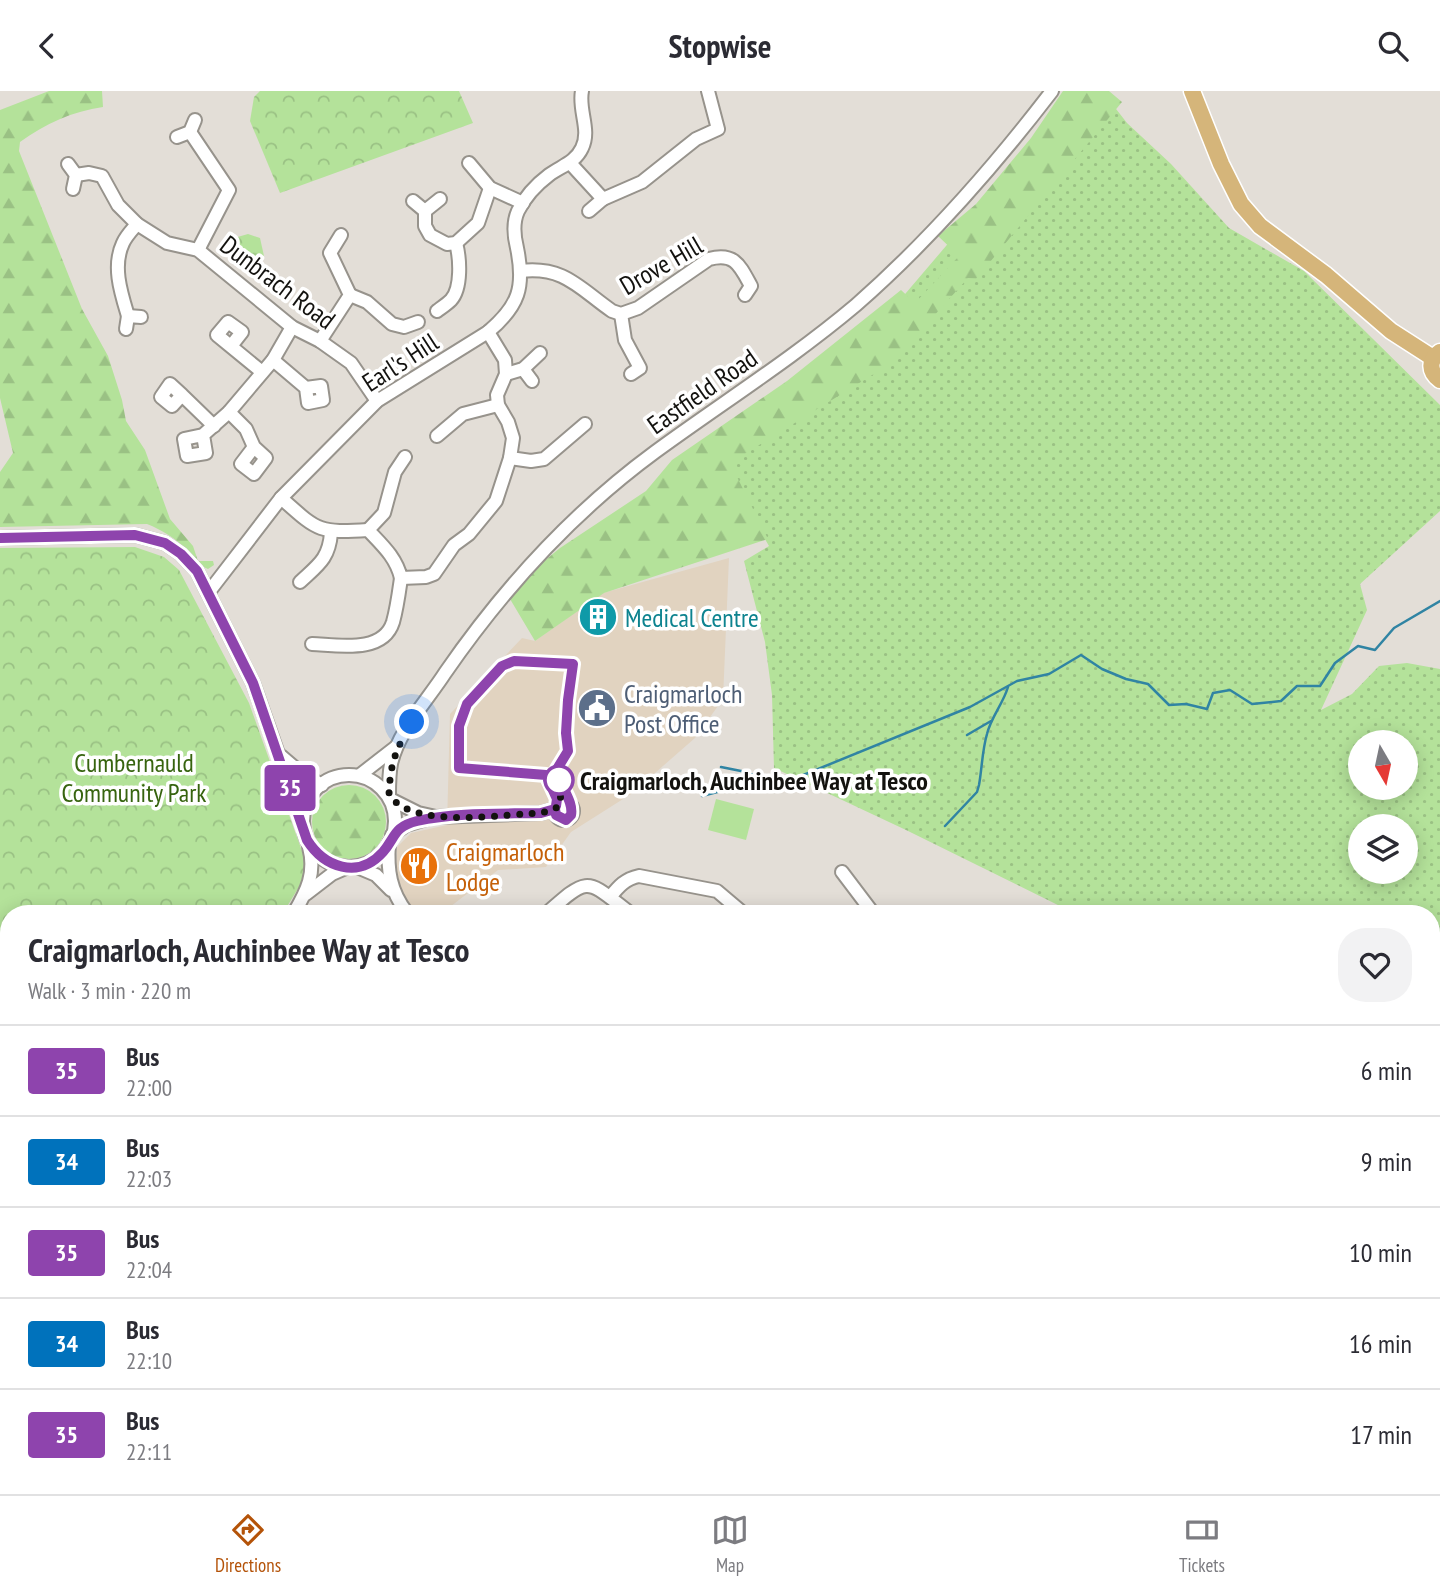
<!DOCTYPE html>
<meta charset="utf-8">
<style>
:root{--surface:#fff;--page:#f2f2f3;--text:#2b2b33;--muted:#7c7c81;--line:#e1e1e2;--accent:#b45309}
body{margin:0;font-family:"PT Sans Narrow",sans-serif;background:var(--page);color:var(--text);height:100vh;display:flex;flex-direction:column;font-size:26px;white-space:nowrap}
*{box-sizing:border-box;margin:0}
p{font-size:23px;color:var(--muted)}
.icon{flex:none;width:38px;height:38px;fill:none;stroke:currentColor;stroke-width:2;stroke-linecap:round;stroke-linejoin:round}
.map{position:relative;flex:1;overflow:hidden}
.side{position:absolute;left:0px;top:814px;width:1440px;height:590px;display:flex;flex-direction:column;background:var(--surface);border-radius:28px 28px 0 0;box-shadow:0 4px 18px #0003}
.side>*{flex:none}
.badge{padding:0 14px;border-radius:5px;font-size:24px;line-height:46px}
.needle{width:46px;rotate:171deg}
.buttons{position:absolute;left:1348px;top:639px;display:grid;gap:14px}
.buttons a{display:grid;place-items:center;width:70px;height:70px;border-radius:50%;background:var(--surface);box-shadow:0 4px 18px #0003;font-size:35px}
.you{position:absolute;width:35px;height:35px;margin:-18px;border:5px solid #fff;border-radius:50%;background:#1a73e8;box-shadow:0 0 0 10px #1a73e833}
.map>.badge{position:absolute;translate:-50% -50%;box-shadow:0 0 0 4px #fff}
.round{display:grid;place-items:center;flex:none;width:74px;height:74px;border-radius:28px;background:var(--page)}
.overview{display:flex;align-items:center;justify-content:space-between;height:119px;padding:0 28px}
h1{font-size:33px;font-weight:800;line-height:52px}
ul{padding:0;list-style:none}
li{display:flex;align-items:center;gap:21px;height:91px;padding:0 28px;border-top:2px solid var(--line)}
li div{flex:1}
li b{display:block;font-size:26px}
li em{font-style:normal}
li .badge{min-width:77px;font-weight:700;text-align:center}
header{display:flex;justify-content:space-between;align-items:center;height:91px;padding:0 28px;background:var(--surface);font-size:32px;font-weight:800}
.tabs{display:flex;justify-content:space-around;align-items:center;height:98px;border-top:2px solid var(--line);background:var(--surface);font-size:19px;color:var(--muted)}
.tabs a{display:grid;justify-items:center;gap:4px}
.tabs .current{color:var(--accent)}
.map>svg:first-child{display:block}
.commercial{fill:#e1d3c0}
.built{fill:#dbd2c5}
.grass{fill:url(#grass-dots);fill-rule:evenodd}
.forest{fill:url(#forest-firs)}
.park{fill:url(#park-crowns)}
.garden{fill:#b4e29a}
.water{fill:url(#water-rules);stroke:#3084a3;stroke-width:2}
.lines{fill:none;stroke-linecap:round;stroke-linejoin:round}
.stream{stroke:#3084a3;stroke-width:2.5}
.minor-casing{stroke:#97938c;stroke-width:16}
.major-casing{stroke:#fff;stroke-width:19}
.minor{stroke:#fff;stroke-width:12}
.major{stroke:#d5b57a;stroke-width:16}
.rail{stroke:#74716c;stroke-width:2.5;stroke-dasharray:3.5 7;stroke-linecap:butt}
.line-casing{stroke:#fff;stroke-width:16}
.line{stroke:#8e44ad;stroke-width:10}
.walk{stroke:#13120f;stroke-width:7;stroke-dasharray:0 12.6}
.stop-dot{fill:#fff;stroke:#8e44ad;stroke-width:3.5}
.labels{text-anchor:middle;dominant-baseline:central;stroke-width:7;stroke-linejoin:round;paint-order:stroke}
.street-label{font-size:26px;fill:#13120f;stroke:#fff}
.culture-label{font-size:26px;fill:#0d838f;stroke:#fff;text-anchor:start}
.service-label{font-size:26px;fill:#4e5e75;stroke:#fff;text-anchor:start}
.park-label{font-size:26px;fill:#37640f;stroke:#fff}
.stop-label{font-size:26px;font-weight:bold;fill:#13120f;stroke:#fff;text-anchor:start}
.food-label{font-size:26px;fill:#c56008;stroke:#fff;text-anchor:start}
</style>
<header><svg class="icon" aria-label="back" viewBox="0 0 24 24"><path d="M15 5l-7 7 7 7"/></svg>Stopwise<svg class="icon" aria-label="search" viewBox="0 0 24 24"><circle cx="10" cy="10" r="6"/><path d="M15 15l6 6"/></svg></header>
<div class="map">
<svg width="1440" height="1403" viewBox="0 0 1440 1403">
<defs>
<pattern id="grass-dots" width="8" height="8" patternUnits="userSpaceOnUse" patternTransform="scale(1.75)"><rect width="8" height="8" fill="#b4e29a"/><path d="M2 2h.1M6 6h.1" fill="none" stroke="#9ac184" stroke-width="1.8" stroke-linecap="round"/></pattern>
<pattern id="forest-firs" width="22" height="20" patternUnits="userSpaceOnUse" patternTransform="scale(1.75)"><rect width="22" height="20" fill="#b4e29a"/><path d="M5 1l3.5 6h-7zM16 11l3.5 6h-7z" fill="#9ac184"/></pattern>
<pattern id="park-crowns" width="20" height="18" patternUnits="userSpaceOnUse" patternTransform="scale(1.75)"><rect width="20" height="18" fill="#b4e29a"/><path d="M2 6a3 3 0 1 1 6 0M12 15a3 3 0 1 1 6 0" fill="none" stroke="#9ac184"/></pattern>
<pattern id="water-rules" width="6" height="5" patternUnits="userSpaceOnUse" patternTransform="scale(1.75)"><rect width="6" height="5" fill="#3db5e2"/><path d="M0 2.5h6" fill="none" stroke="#3292b6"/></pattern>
</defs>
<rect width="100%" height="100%" fill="#e3ded7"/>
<path class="commercial" d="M 729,467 L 723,608 L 695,647 L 631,703 L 571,741 L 546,776 L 498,779 L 442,822 L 414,822 L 405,811 L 396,781 L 397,756 L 411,742 L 447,734 L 450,623 L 522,547 L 535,550 L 603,502 Z"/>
<path class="built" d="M 0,852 L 9,860 L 9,1048 L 0,1046 Z"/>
<g class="grass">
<path d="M 1078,0 L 1102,0 L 1127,32 L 1171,73 L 1229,137 L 1304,180 L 1440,314 L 1440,420 L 1360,493 L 1367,519 L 1321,619 L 1352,603 L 1379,575 L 1407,572 L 1440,578 L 1440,1028 L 1432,1043 L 1432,822 L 1074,822 L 906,739 L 774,677 L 772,604 L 765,551 L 744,470 L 769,455 L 719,369 L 877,236 ZM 1360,651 L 1405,651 L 1405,696 L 1360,696 ZM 1360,735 L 1405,735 L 1405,780 L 1360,780 Z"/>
<path d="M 832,1395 L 1125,1395 L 1123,1403 L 822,1403 Z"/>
</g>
<g class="forest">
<path d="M 49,0 L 102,0 L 103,16 C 73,20 45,33 20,51 L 19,60 L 82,218 L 108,265 L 122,309 L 126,330 L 145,359 L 170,428 L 193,455 L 198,470 L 213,470 L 214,474 L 208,478 C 197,474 194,467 187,459 C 175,447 162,439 147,433 L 0,436 L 0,381 L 13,362 L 0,307 L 0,19 Z"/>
<path d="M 1063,0 L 1109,0 L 1122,11 L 976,188 L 968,187 L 914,247 L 877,281 L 730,372 L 768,448 L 604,502 L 535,550 L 510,508 L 543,471 L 560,457 L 646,400 L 672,369 L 787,290 L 901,199 L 915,212 L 959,165 L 938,145 L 976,113 L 1031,47 Z"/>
<circle cx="349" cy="731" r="37"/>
</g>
<g class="park">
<path d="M 260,0 L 459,0 L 473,32 L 280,102 L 250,30 L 254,6 Z"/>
<path d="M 248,143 L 260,147 L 264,165 L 256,173 C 241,167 236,163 234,147 Z"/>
<path d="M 135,456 L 164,466 L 179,479 L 249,612 L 307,774 L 299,796 L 283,822 L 9,822 L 9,860 L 0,852 L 0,457 Z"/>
</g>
<path class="garden" d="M 716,708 L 754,718 L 746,749 L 708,739 Z"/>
<path class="water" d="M 1440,1323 L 1440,1403 L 1430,1403 L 1432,1335 Z"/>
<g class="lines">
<g class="stream">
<path d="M 967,644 L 991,630"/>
<path d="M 721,676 L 746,681 L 768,691 L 791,689 L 970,616 L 1017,590 L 1049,583 L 1081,564 L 1102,578 L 1126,588 L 1148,593 L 1169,614 L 1186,613 L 1207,618 L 1213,602 L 1230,599 L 1252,613 L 1281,610 L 1297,595 L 1320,595 L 1335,572 L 1358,555 L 1375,559 L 1394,537 L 1440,510"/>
<path d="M 702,705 L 725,699 L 752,684"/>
<path d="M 945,735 L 977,701 L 979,694 C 982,678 982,660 987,643 C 991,626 1003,613 1008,596"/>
</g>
<g class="minor-casing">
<g id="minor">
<path d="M 190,41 L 229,99 L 198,159"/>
<path d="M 177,46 L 190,41 L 195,29"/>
<path d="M 469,72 L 490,97 L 523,112"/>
<path d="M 570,72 L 603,108 L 642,91 L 696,48 L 718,38 L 708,0"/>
<path d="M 68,73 L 76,84 L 73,98"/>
<path d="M 76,84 L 89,82 L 102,85 L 118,114 L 137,133 L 167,152 L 198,159 L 292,236 L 320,250 L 351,272 L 377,310"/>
<path d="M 440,108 L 425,120 L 425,135 L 430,144 L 447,153 L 456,152 L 478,132 L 490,97"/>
<path d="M 413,110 L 425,120"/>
<path d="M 589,120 L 603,108"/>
<path d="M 521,180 C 564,175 579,197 612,220 L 621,223 L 638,217 L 709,168 C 735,161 740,175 751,195 L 745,204"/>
<path d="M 350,204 L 367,211 L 392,233 L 404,236 L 418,231"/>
<path d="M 437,220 C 441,217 447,213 451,209 C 462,197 460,167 456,152"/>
<path d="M 621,223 L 625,249 L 640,277 L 631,283"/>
<path d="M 128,225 C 121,202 112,175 123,152 C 126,145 132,139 137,133"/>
<path d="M 126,238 L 128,225 L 141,226"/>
<path d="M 320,250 L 350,204 L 330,162 L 341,144"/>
<path d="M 231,255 L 242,241 L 228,231 L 217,244 L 262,281"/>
<path d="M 273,269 L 306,297 L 308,312 L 323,309 L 321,295 L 306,297"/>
<path d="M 523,278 L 532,290"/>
<path d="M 506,283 L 523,278 L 540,262"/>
<path d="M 182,304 L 170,293 L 161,306 L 172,315 L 182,304 L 214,335"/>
<path d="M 229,321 L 246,338 L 254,356 L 266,367 L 254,383 L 241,373 L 254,356"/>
<path d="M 203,344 L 184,348 L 187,365 L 206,362 L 203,344 L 229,321 L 273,269 L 292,236"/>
<path d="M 437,345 L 463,323 L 498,314"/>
<path d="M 510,367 L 531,370 L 544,368 L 585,333"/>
<path d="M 281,407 C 318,440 318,442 368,439 C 382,454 396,466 401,487 L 426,486 L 434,483 L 454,454 L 469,443 L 496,410 L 510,367 L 513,347 L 508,331 L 498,314 L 497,304 L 506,283 L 505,269 L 488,241"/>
<path d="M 368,439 L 384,422 L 395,381 L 405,366"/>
<path d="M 0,447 L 135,444 L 165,452 L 181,463 L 197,480 L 253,592 L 303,734"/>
<path d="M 300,491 C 318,474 329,468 331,442"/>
<path d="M 208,502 L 281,407 L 377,310 L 488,241 C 519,215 525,196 517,157 C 514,145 513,131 518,120 C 525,106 537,93 549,84 C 561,75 575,72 582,57 C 591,39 578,19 582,0"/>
<path d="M 312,553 C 338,554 383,563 393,531 C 397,517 399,501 401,487"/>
<path d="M 281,665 L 302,683 L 322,694"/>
<circle cx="349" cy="730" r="46"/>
<path d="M 360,684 L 396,656"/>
<path d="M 389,704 C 389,694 389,683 391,673 C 398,640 427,610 445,582 C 503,498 572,422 655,361 C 722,312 792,268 856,214 C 929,150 993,77 1052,0"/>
<path d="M 392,709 L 418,722 L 436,726 L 541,722 L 555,718"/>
<circle cx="564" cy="720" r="9"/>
<path d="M 392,744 L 406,734 L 429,727"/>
<path d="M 389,752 C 387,779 390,800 407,822"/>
<path d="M 357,776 L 376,784 L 391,799"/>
<path d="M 842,781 L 873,822"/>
<path d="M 306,803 L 332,783 L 348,776"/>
<path d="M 610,806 C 619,795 625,788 639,785 L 717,800 L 743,822"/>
<path d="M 294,822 C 307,800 316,782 309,756"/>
<path d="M 547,822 C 590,784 586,788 630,822"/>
<path d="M 0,1071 L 6,1047"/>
<path d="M 9,1279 C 0,1291 1,1302 9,1315"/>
<path d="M 0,1339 L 3,1329 L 4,1308"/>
<path d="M 179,1395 L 192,1403"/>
<path d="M 249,1395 L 250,1403"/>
<path d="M 656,1395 L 676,1403"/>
<path d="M 144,1403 L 150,1395"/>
<path d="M 495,1403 L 504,1395"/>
<path d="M 583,1403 L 590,1395"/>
</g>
</g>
<g class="major-casing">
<g id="major">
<path d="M 1192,0 L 1221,73 L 1241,113 L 1260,135 L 1326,184 L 1391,240 L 1433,267"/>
<path d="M 1440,261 C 1428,269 1429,281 1440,289"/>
</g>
</g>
<use href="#minor" class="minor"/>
<use href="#major" class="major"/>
<g class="rail">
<path d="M 1432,1123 L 1440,1106"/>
<path d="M 1285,1403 L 1289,1395"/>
</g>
</g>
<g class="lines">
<g class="line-casing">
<path id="line" d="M 0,447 L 135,444 L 165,452 L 181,463 L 197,480 L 253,592 L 307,749 C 324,776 358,789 383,761 C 396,746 393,736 417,730 C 455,721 502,723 541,722 L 555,718 L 556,724 L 566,729 L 571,724 C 574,709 558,694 557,678 L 568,660 L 566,642 L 568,609 L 573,573 L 514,570 L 502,575 L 467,613 L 459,635 L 459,677 L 546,684 L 557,708 L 556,715"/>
</g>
<use href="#line" class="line"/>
<path class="walk" d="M 412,631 C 396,658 390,672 389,704 C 414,739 503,723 541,722 L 555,718 L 561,712 L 559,689"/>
</g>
<defs>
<g id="building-disc" transform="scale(2.0125)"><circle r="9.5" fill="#0f9aa8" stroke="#fff"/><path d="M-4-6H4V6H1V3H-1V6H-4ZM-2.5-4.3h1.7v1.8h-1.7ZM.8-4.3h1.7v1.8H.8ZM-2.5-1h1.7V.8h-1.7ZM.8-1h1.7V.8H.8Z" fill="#fff"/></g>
<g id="civic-disc" transform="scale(2.0125)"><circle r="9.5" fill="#5c6f8a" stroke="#fff"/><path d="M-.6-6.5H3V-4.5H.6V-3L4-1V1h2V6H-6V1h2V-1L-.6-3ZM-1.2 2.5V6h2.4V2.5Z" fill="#fff"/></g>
<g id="restaurant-disc" transform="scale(2.0125)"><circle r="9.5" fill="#e8710a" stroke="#fff"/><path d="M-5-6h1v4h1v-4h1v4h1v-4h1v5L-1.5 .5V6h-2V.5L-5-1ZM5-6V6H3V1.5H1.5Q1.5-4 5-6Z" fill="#fff"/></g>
</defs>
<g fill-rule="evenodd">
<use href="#building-disc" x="598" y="526"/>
<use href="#civic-disc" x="597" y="617"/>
<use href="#restaurant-disc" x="419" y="775"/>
</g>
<circle class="stop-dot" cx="559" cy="689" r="14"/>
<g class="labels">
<g class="street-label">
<text transform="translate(661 174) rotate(-30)">Drove Hill</text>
<text transform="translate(278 191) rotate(37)">Dunbrach Road</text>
<text transform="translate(400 271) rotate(-33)">Earl's Hill</text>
<text transform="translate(702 300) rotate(-35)">Eastfield Road</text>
</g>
<g class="culture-label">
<text x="625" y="526">Medical Centre</text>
</g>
<g class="service-label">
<text x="624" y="602">Craigmarloch<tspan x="624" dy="30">Post Office</tspan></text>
</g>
<g class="park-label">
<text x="134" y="671">Cumbernauld<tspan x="134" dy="30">Community Park</tspan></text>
</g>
<g class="stop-label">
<text x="580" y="689">Craigmarloch, Auchinbee Way at Tesco</text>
</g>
<g class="food-label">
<text x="446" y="760">Craigmarloch<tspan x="446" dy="30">Lodge</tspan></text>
</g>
</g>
</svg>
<div class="buttons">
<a><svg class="needle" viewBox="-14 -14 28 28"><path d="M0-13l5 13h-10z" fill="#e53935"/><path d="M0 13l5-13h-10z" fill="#7c7c81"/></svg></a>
<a><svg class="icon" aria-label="layers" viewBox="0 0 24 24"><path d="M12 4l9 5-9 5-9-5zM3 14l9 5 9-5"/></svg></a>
</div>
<div class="you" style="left:412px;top:631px"></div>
<b class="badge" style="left:290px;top:697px;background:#8e44ad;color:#fff">35</b>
<section class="side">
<div class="overview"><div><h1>Craigmarloch, Auchinbee Way at Tesco</h1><p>Walk · 3 min · 220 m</p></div><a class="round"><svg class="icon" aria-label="heart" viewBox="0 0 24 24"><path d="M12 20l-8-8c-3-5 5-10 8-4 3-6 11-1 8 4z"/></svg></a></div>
<ul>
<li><span class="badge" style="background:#8e44ad;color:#fff">35</span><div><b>Bus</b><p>22:00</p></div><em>6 min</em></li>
<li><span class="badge" style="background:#0072bc;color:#fff">34</span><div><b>Bus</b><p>22:03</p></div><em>9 min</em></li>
<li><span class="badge" style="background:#8e44ad;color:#fff">35</span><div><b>Bus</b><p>22:04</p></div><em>10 min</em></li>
<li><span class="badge" style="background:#0072bc;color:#fff">34</span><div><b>Bus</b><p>22:10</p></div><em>16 min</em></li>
<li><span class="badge" style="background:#8e44ad;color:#fff">35</span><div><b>Bus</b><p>22:11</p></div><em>17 min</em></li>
</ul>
</section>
</div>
<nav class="tabs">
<a class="current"><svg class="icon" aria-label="directions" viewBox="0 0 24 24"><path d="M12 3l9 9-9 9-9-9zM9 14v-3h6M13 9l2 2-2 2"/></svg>Directions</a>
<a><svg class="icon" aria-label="map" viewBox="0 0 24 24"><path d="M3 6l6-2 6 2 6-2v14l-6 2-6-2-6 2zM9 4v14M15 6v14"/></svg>Map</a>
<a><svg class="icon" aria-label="tickets" viewBox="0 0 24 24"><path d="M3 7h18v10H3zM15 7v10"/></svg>Tickets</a>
</nav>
